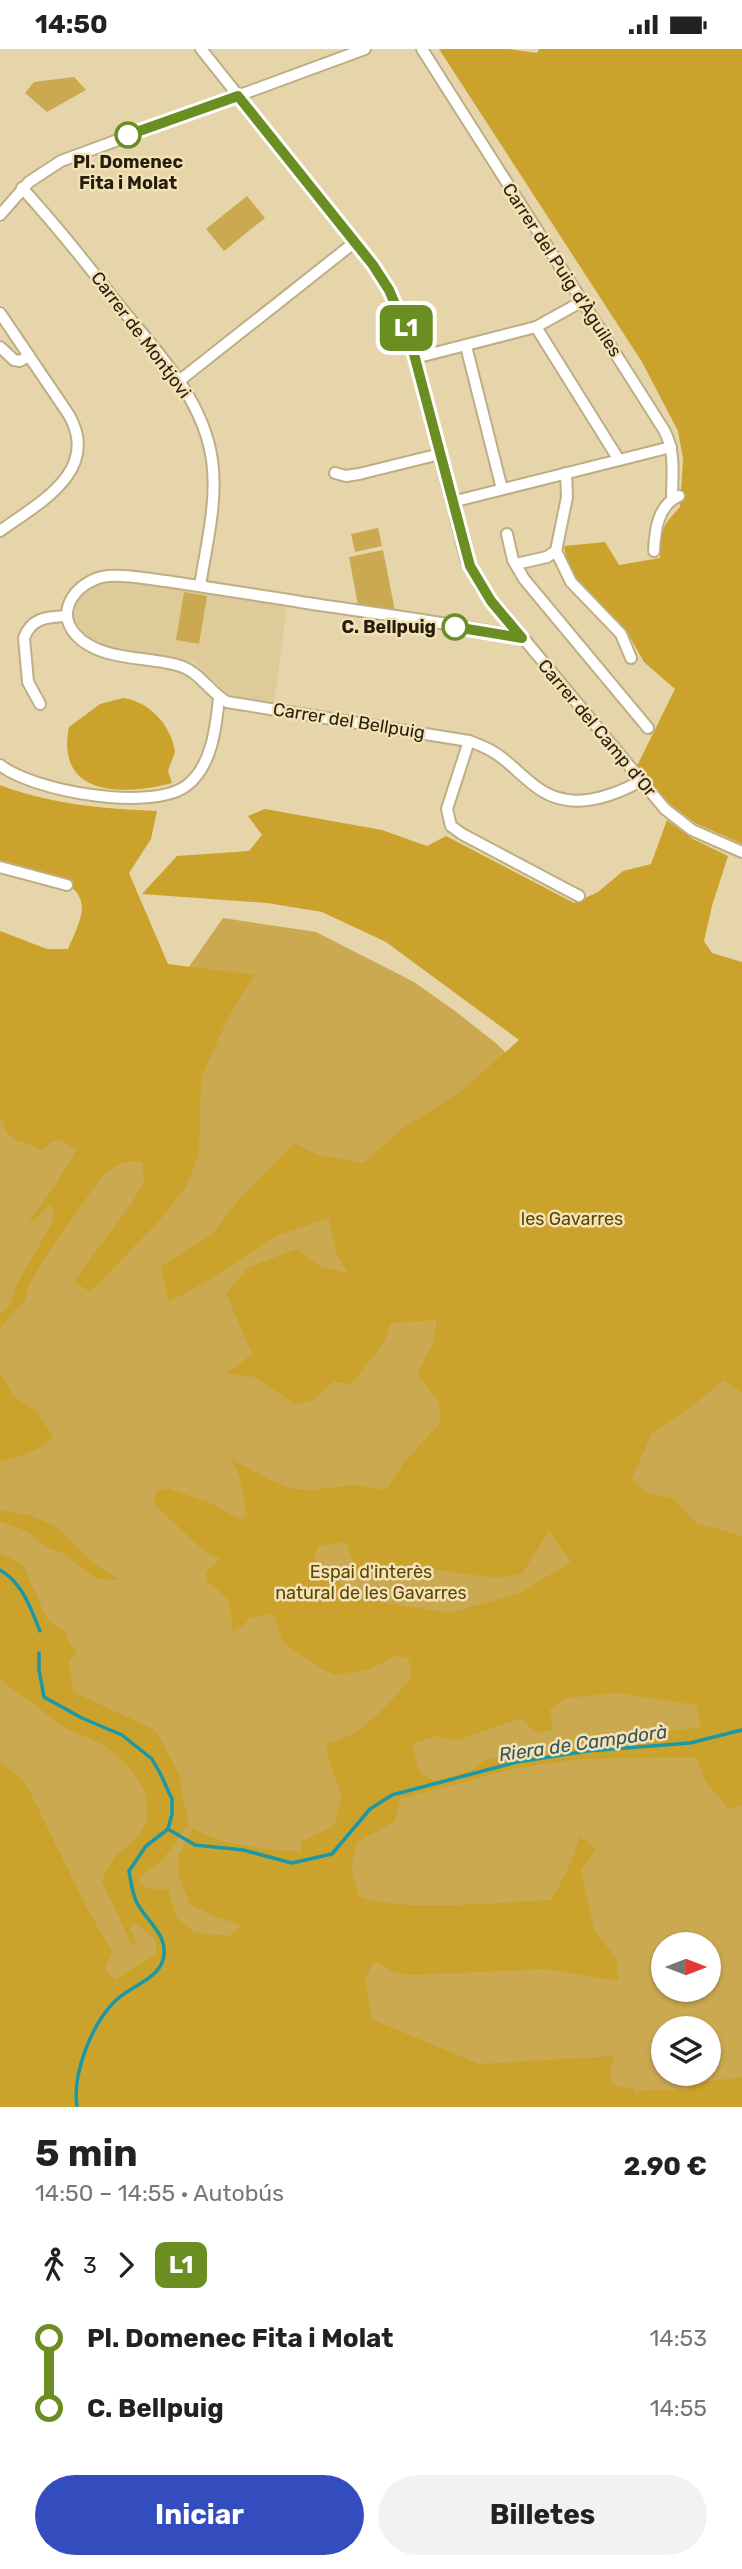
<!DOCTYPE html>
<html lang="es">
<meta charset="utf-8">
<style>
:root{--surface:#fff;--page:#f2f2f2;--text:#222;--muted:#767676;--accent:#334dbe}
body{margin:0;font-family:Rubik,sans-serif;background:var(--page);color:var(--text);height:100vh;display:flex;flex-direction:column;font-size:26px;white-space:nowrap}
*{box-sizing:border-box;margin:0}
p{font-size:23px;color:var(--muted)}
.icon{flex:none;width:38px;height:38px;fill:none;stroke:currentColor;stroke-width:2;stroke-linecap:round;stroke-linejoin:round}
.map{position:relative;height:2058px;overflow:hidden}
.drawer{display:flex;flex-direction:column;background:var(--surface);flex:1}
.drawer>*{flex:none}
.badge{padding:0 14px;border-radius:10px;font-size:24px;line-height:46px}
.needle{width:46px;rotate:90deg}
.tools{position:absolute;left:651px;top:1883px;display:grid;gap:14px}
.tools a{display:grid;place-items:center;width:70px;height:70px;border-radius:50%;background:var(--surface);box-shadow:0 2px 5px #0004;font-size:35px}
.map>.badge{position:absolute;translate:-50% -50%;box-shadow:0 0 0 4px #fff}
.legs{display:flex;align-items:center;gap:10px;height:77px;padding:0 35px;font-size:23px}
.legs p{margin-inline-start:auto}
.overview{display:flex;align-items:center;justify-content:space-between;height:119px;padding:0 35px}
h1{font-size:38px;font-weight:700;line-height:52px}
.button{display:flex;gap:14px;margin-top:auto;padding:14px 35px}
.button a{flex:1;height:80px;border-radius:42px;background:var(--accent);color:#fff;font-size:28px;font-weight:700;line-height:80px;text-align:center}
.button a+a{background:var(--page);color:var(--text)}
ul{padding:0 35px;list-style:none}
li{display:flex;align-items:center;gap:24px;height:70px;font-size:26px}
li i{display:grid;place-items:center;width:10px;height:100%;margin:0 9px;background:currentColor}
li i::after{content:'';width:18px;height:18px;margin:-9px;border:5px solid;border-radius:50%;background:var(--surface)}
li p{margin-inline-start:auto}
li:first-child i{background:linear-gradient(#0000 50%,currentColor 0)}
li:last-child i{background:linear-gradient(currentColor 50%,#0000 0)}
.status{display:flex;justify-content:space-between;align-items:center;height:49px;padding:0 35px;background:var(--surface);direction:ltr}
.status svg{height:19px;fill:currentColor}
.map>svg:first-child{display:block}
.built{fill:#dfcb99}
.green{fill:#cba951;fill-rule:evenodd}
.forest{fill:#cba22c;fill-rule:evenodd}
.lines{fill:none;stroke-linecap:round;stroke-linejoin:round}
.stream{stroke:#1b98a7;stroke-width:3.5}
.minor-casing{stroke:#beae84;stroke-width:14}
.minor{stroke:#fff;stroke-width:10}
.line-1-casing{stroke:#fff;stroke-width:16}
.line-1{stroke:#6b8e23;stroke-width:10}
.stop-1-dot{fill:#fff;stroke:#6b8e23;stroke-width:3.5}
.labels{text-anchor:middle;dominant-baseline:central;stroke-width:5;stroke-linejoin:round;paint-order:stroke}
.stop-label{font-size:18px;font-weight:bold;fill:#251e0e;stroke:#f4e2b7}
.street-label{font-size:18px;fill:#251e0e;stroke:#f4e2b7}
.park-label{font-size:18px;fill:#5a4504;stroke:#f4e2b7}
.water-label{font-size:19px;font-style:italic;fill:#34555b;stroke:#f4e2b7}
</style>
<div class="status"><b>14:50</b><svg viewBox="0 0 49 12"><path d="M0 12V9h3v3zM5 12V6h3v6zM10 12V3h3v9zM15 12V0h3v12zM26 1h20v11H26zM47 4h2v5h-2z"/></svg></div>
<div class="map">
<svg width="742" height="2058" viewBox="0 0 742 2058">
<rect width="100%" height="100%" fill="#e6d5aa"/>
<path class="built" d="M 112,531 L 287,557 L 274,654 L 235,648 L 227,645 L 194,613 L 109,597 L 94,592 L 80,580 L 74,568 L 77,552 L 85,540 L 98,533 Z"/>
<g class="green">
<path d="M 74,28 L 86,41 L 47,63 L 25,44 L 34,33 Z"/>
<path d="M 247,147 L 265,169 L 224,202 L 206,180 Z"/>
<path d="M 378,479 L 382,497 L 355,503 L 351,485 Z"/>
<path d="M 383,501 L 395,562 L 358,556 L 349,508 Z"/>
<path d="M 184,543 L 207,547 L 199,595 L 176,591 Z"/>
<path d="M 223,869 L 316,883 L 414,933 L 455,962 L 497,995 L 514,1012 L 742,1171 L 742,2058 L 0,2058 L 0,902 L 188,919 ZM 663,1895 L 709,1895 L 709,1941 L 663,1941 ZM 663,1979 L 709,1979 L 709,2025 L 663,2025 Z"/>
</g>
<g class="forest">
<path d="M 439,0 L 509,0 L 537,4 L 539,0 L 742,0 L 742,795 L 695,774 L 666,752 L 637,717 L 675,640 L 644,613 L 626,581 L 569,521 L 564,497 L 605,493 L 619,516 L 660,509 C 659,483 662,477 680,458 L 683,410 L 678,382 L 642,313 Z"/>
<path d="M 123,649 C 150,653 171,676 175,703 L 168,722 L 172,734 C 124,747 55,748 69,678 L 100,655 Z"/>
<path d="M 0,736 C 49,755 105,760 157,762 L 151,790 L 129,824 L 168,915 L 254,926 L 228,969 L 201,1029 L 199,1105 L 186,1137 L 160,1171 L 90,1243 L 74,1232 L 124,1165 L 141,1139 L 144,1132 L 143,1115 L 139,1112 C 122,1111 114,1118 102,1127 L 46,1207 L 29,1236 L 25,1252 L 0,1279 L 0,1266 L 10,1256 L 16,1237 L 51,1176 L 55,1161 L 49,1156 L 33,1173 L 30,1170 L 55,1137 L 76,1101 L 62,1091 L 51,1093 L 43,1101 C 36,1100 33,1095 27,1094 C 8,1090 7,1084 0,1066 L 0,882 L 47,900 L 68,900 C 73,888 82,871 82,858 C 81,826 24,820 0,813 Z"/>
<path d="M 265,760 L 382,781 L 427,797 L 446,787 L 574,854 L 598,843 L 623,822 L 651,815 L 667,771 L 693,790 L 728,807 L 712,857 L 704,892 L 712,904 L 742,913 L 742,1344 L 723,1331 L 700,1351 L 651,1385 L 632,1430 L 646,1444 L 673,1449 L 696,1474 L 742,1487 L 742,1756 L 729,1760 L 706,1733 L 696,1708 L 579,1710 L 516,1719 L 400,1750 L 394,1773 L 357,1793 L 351,1820 L 359,1847 C 393,1864 508,1853 551,1851 L 567,1823 L 580,1787 L 596,1801 L 581,1821 L 594,1881 L 616,1909 L 619,1932 L 545,1920 L 412,1926 L 394,1923 L 375,1912 L 365,1929 L 371,1970 L 479,2015 L 614,2007 L 609,2024 L 613,2036 L 634,2040 L 636,2044 L 648,2041 L 688,2041 L 695,2034 L 742,2028 L 742,2058 L 0,2058 L 0,1713 L 25,1733 L 88,1861 L 112,1903 L 105,1920 L 115,1931 L 156,1905 L 156,1890 L 134,1874 L 129,1878 L 136,1892 L 135,1895 L 132,1896 L 102,1832 C 106,1823 111,1812 118,1805 C 125,1798 136,1791 141,1783 C 162,1749 129,1712 101,1695 C 91,1689 78,1686 67,1680 C 52,1671 42,1661 29,1651 C 19,1644 6,1639 0,1628 L 0,1504 L 23,1516 L 47,1570 L 65,1583 L 70,1596 L 77,1601 L 69,1612 L 73,1643 L 153,1680 L 158,1685 L 180,1727 L 182,1746 L 189,1776 L 162,1811 L 138,1829 C 145,1846 156,1837 168,1841 L 177,1869 L 195,1884 L 231,1887 L 241,1876 L 211,1866 L 190,1855 L 178,1825 L 178,1808 L 193,1779 C 223,1798 267,1800 302,1803 L 300,1793 L 334,1777 L 342,1746 L 330,1715 L 326,1693 C 353,1696 393,1650 410,1631 L 410,1614 L 407,1609 L 395,1607 L 370,1620 L 335,1626 L 320,1619 L 283,1594 L 274,1567 L 267,1565 L 249,1569 L 245,1575 L 233,1583 C 229,1550 233,1552 206,1532 L 206,1524 L 220,1510 L 204,1502 L 154,1455 L 156,1442 L 168,1439 L 210,1454 L 239,1470 L 247,1466 L 240,1428 L 231,1410 L 272,1432 L 293,1440 L 314,1441 L 353,1436 L 386,1441 L 405,1412 L 441,1373 L 438,1351 L 418,1327 C 425,1303 437,1297 436,1271 L 391,1274 L 385,1292 L 351,1335 L 333,1333 L 317,1349 L 296,1356 L 255,1328 L 226,1325 L 252,1305 L 226,1244 L 249,1218 L 297,1200 L 321,1218 L 348,1224 L 336,1204 L 329,1169 L 276,1187 L 202,1235 L 169,1253 L 161,1218 L 214,1183 L 239,1150 L 294,1094 L 318,1106 L 363,1114 L 402,1080 L 460,1043 L 519,991 L 386,893 L 322,863 L 267,854 L 142,845 L 177,807 L 249,802 L 262,786 L 248,767 ZM 549,1482 L 571,1513 L 518,1545 L 448,1564 L 356,1549 L 314,1509 L 318,1497 L 346,1493 L 359,1529 L 433,1520 L 496,1529 L 522,1525 ZM 618,1644 L 696,1656 L 701,1678 L 572,1694 L 486,1710 L 472,1721 L 434,1732 L 420,1724 L 412,1695 L 436,1687 L 455,1692 L 521,1669 L 536,1684 L 553,1681 L 550,1661 L 566,1649 Z"/>
<path d="M 0,1323 L 14,1348 L 36,1362 L 53,1387 C 46,1401 15,1408 0,1413 Z"/>
<path d="M 0,1461 L 29,1466 L 55,1477 L 96,1516 L 120,1531 L 97,1530 L 64,1505 L 44,1497 L 28,1483 L 0,1472 Z"/>
</g>
<g class="lines">
<g class="stream">
<path d="M 0,1521 C 22,1533 31,1560 40,1582"/>
<path d="M 39,1604 L 39,1621 L 44,1648 L 82,1669 L 122,1686 L 152,1710 L 160,1724 L 172,1750 L 172,1765 L 168,1780 L 146,1797 L 129,1822 C 131,1833 132,1844 137,1854 C 147,1873 170,1887 163,1911 C 157,1931 128,1938 114,1953 C 91,1977 72,2025 77,2058"/>
<path d="M 168,1780 L 195,1796 L 243,1801 L 292,1814 L 332,1805 L 370,1760 L 392,1746 L 517,1713 L 587,1702 L 690,1694 L 742,1681"/>
</g>
<g class="minor-casing">
<g id="minor">
<path d="M 201,0 L 373,216 L 389,241 L 410,290 L 466,509 L 481,538 L 665,760 L 692,781 L 742,803"/>
<path d="M 422,0 L 664,381 C 676,403 672,426 672,450"/>
<path d="M 22,139 C 56,176 87,215 117,254 C 155,301 203,348 212,411 C 218,452 206,497 200,537"/>
<path d="M 0,166 L 29,133 L 61,112 L 365,0"/>
<path d="M 0,264 L 69,366 C 101,422 39,454 0,482"/>
<path d="M 536,278 L 619,411"/>
<path d="M 466,297 L 502,440"/>
<path d="M 0,298 L 14,311 L 20,312 L 29,307"/>
<path d="M 415,309 L 536,278 L 581,253"/>
<path d="M 179,332 L 355,193"/>
<path d="M 335,424 L 346,427 L 359,425 L 440,405"/>
<path d="M 566,424 L 567,448 L 556,502 L 571,533 L 621,585 L 631,609"/>
<path d="M 452,453 L 671,398"/>
<path d="M 507,485 L 513,511 L 524,530 L 648,679"/>
<path d="M 654,502 C 655,481 658,456 679,447"/>
<path d="M 516,515 L 547,508 L 556,502"/>
<path d="M 522,589 C 441,571 358,563 276,549 C 239,543 203,538 166,532 C 147,530 127,525 108,527 C 79,530 53,561 76,586 C 100,612 145,607 177,616 C 200,622 208,642 227,653 L 469,692 C 504,704 508,716 535,737 C 568,763 607,750 641,732"/>
<path d="M 40,655 L 28,633 L 24,589 C 31,569 47,568 66,567"/>
<path d="M 469,692 L 447,760 L 451,777 L 462,785 L 579,847"/>
<path d="M 0,716 C 33,742 150,763 186,737 C 212,718 216,678 219,649"/>
<path d="M 0,818 L 67,836"/>
</g>
</g>
<use href="#minor" class="minor"/>
</g>
<g class="lines">
<g class="line-1-casing">
<path id="line-1" d="M 128,86 L 238,47 L 373,216 L 389,241 L 410,290 L 470,517 L 491,552 L 522,589 L 455,578"/>
</g>
<use href="#line-1" class="line-1"/>
</g>
<g class="stop-1-dot">
<circle cx="128" cy="86" r="12"/>
<circle cx="455" cy="578" r="12"/>
</g>
<g class="labels">
<g class="stop-label">
<text x="128" y="113">Pl. Domenec<tspan x="128" dy="21">Fita i Molat</tspan></text>
<text x="436" y="578" text-anchor="end">C. Bellpuig</text>
</g>
<g class="street-label">
<text transform="translate(562 221) rotate(57)">Carrer del Puig d'Àguiles</text>
<text transform="translate(141 286) rotate(53)">Carrer de Montjovi</text>
<text transform="translate(349 672) rotate(9)">Carrer del Bellpuig</text>
<text transform="translate(597 679) rotate(50)">Carrer del Camp d'Or</text>
</g>
<g class="park-label">
<text x="572" y="1170">les Gavarres</text>
<text x="371" y="1523">Espai d'interès<tspan x="371" dy="21">natural de les Gavarres</tspan></text>
</g>
<g class="water-label">
<text transform="translate(583 1694) rotate(-8)">Riera de Campdorà</text>
</g>
</g>
</svg>
<div class="tools">
<a><svg class="needle" viewBox="-14 -14 28 28"><path d="M0-13l5 13h-10z" fill="#e53935"/><path d="M0 13l5-13h-10z" fill="#767676"/></svg></a>
<a><svg class="icon" aria-label="layers" viewBox="0 0 24 24"><path d="M12 4l9 5-9 5-9-5zM3 14l9 5 9-5"/></svg></a>
</div>
<b class="badge" style="left:406px;top:279px;background:#6b8e23;color:#fff">L1</b>
</div>
<section class="drawer">
<div class="overview"><div><h1>5 min</h1><p>14:50 – 14:55 · Autobús</p></div><b>2.90 €</b></div>
<div class="legs"><svg class="icon" aria-label="walk" viewBox="0 0 24 24"><circle cx="13" cy="4" r="2"/><path d="M13 8l-2 6 4 7M11 14l-3 7M7 12l3-4h3l4 4"/></svg>3<svg class="icon" aria-label="forward" viewBox="0 0 24 24"><path d="M9 5l7 7-7 7"/></svg><b class="badge" style="background:#6b8e23;color:#fff">L1</b></div>
<ul>
<li><i style="color:#6b8e23"></i><b>Pl. Domenec Fita i Molat</b><p>14:53</p></li>
<li><i style="color:#6b8e23"></i><b>C. Bellpuig</b><p>14:55</p></li>
</ul>
<div class="button"><a>Iniciar</a><a>Billetes</a></div>
</section>
